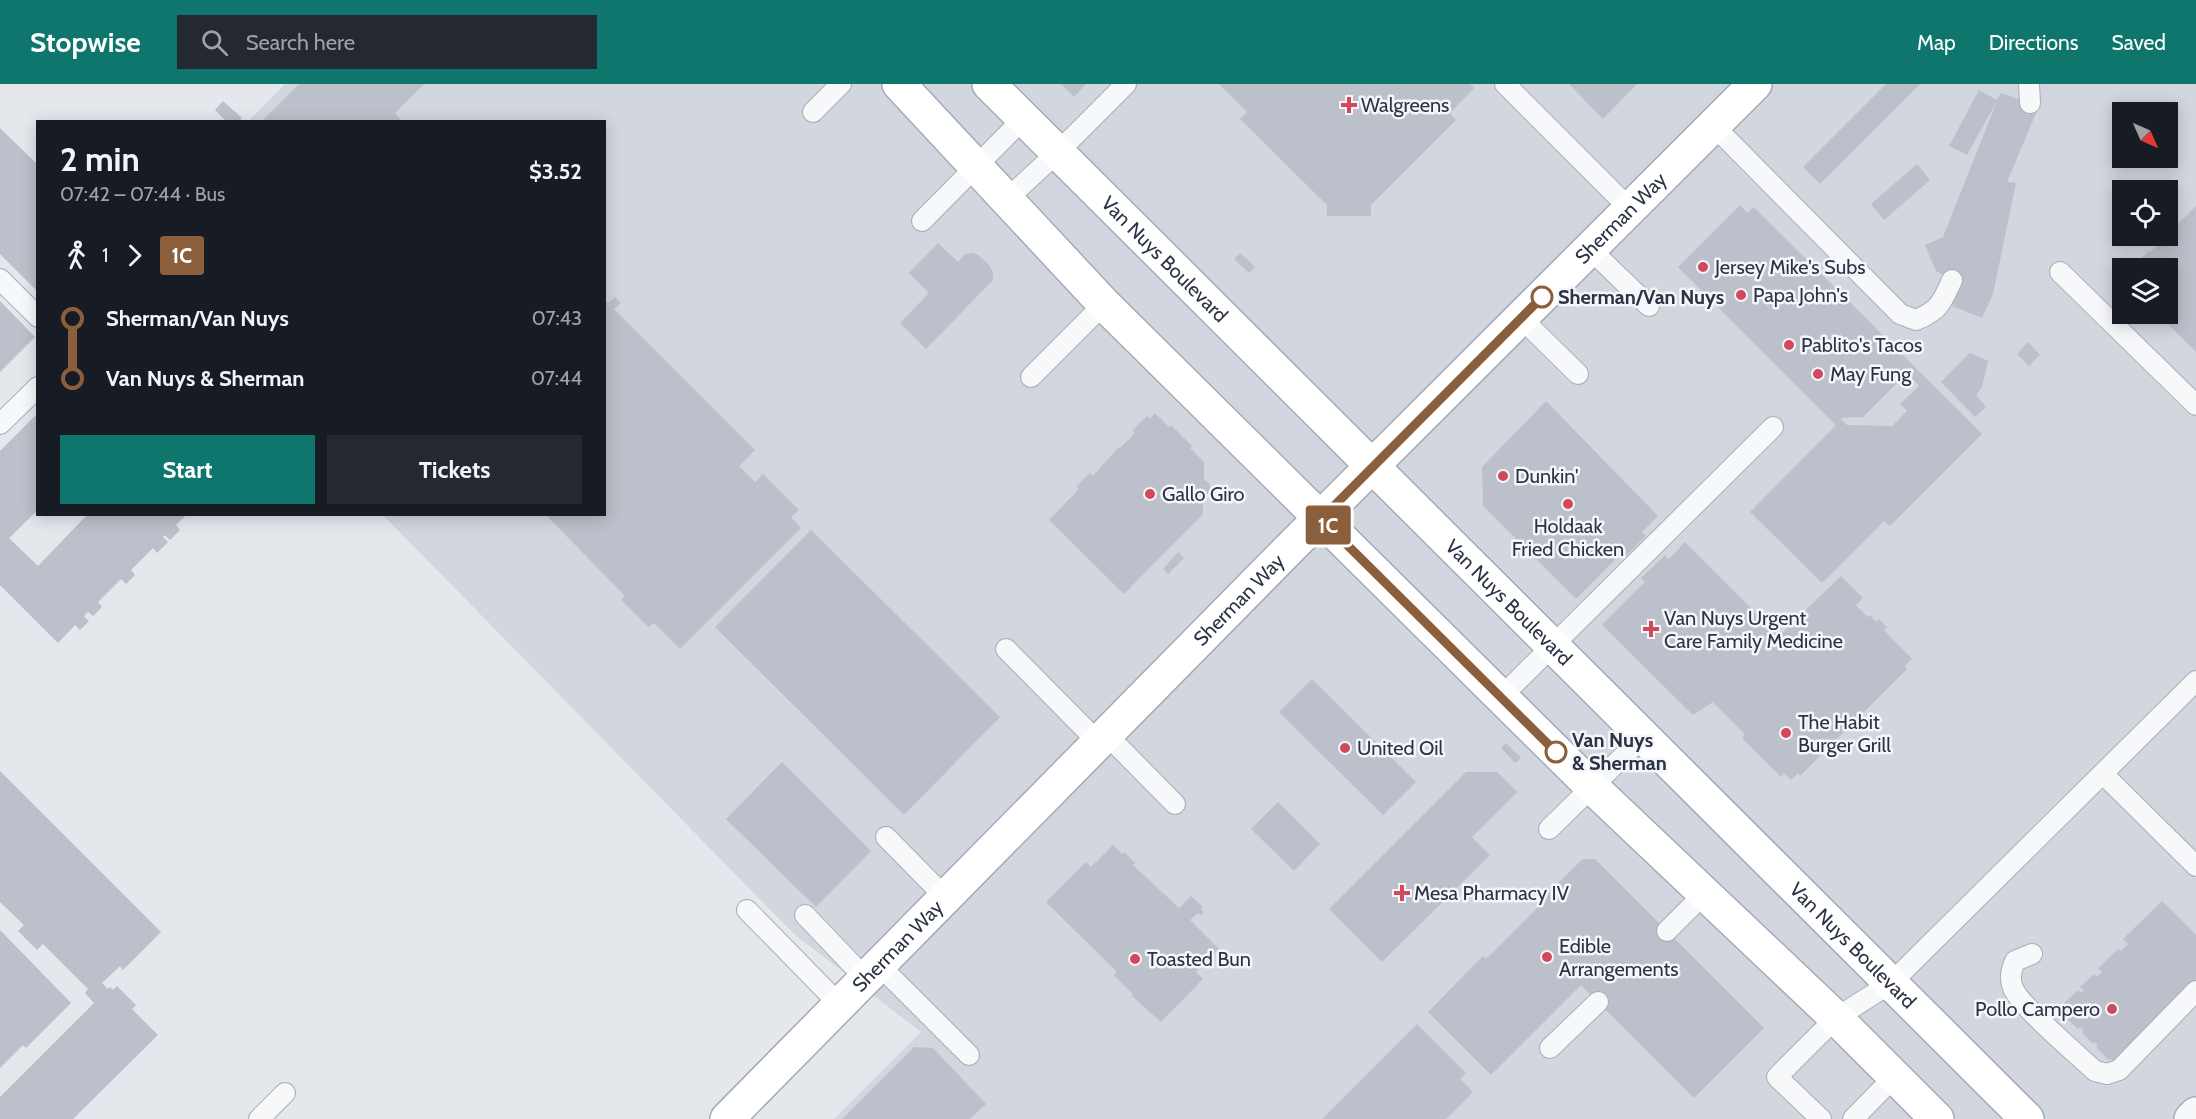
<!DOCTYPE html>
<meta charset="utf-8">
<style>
:root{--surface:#171b24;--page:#242831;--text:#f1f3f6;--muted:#9ea1a6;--accent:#0f766e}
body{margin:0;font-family:Cabin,sans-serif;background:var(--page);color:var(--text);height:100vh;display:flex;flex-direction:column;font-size:22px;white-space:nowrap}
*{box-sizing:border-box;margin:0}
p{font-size:20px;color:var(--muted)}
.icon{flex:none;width:33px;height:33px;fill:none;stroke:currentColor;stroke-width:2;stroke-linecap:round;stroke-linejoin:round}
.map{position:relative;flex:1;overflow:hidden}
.side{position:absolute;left:36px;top:36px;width:570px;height:396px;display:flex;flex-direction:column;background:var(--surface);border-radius:0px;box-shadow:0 3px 15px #0003}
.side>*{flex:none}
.badge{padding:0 12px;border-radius:4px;font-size:21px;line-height:39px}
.needle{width:39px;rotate:135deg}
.buttons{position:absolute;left:2112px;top:18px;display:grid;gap:12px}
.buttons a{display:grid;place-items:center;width:66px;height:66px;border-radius:0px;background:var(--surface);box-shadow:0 3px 15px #0003;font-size:30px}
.map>.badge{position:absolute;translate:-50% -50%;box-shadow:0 0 0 3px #fff}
.legs{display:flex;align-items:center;gap:9px;height:66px;padding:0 24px;font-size:20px}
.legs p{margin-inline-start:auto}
.overview{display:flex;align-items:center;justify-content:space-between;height:102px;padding:0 24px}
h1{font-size:33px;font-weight:800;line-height:45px}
.button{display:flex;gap:12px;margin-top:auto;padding:12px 24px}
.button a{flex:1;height:69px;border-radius:0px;background:var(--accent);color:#fff;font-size:24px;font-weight:800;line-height:69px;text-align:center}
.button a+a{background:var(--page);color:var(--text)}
ul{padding:0 24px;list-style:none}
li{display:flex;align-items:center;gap:21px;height:60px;font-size:22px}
li i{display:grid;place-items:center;width:9px;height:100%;margin:0 8px;background:currentColor}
li i::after{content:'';width:15px;height:15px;margin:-8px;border:4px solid;border-radius:50%;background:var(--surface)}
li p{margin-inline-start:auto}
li:first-child i{background:linear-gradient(#0000 50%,currentColor 0)}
li:last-child i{background:linear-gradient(currentColor 50%,#0000 0)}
header{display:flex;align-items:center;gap:36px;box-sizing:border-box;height:84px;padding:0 30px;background:var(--accent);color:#fff}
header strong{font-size:28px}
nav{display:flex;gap:33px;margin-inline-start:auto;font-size:21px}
.search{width:420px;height:54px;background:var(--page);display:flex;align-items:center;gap:15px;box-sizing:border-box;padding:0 21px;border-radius:0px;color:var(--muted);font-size:22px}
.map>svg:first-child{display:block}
.built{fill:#d2d6de;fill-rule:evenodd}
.building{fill:#bbc0ca;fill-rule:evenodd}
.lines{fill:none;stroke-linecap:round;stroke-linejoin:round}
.service-casing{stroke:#a9aeb7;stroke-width:22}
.minor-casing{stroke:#a9aeb7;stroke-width:36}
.primary-casing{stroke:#a3abb8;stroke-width:36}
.service{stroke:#f7f8fa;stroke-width:20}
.minor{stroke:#f7f8fa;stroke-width:33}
.primary{stroke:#fff;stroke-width:33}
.line-1-casing{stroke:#fff;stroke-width:14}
.line-1{stroke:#8b5e3c;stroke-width:9}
.poi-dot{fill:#d1495b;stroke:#f4f6f9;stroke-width:2}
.stop-1-dot{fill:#fff;stroke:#8b5e3c;stroke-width:3}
.labels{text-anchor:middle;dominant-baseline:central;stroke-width:5;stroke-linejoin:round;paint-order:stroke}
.poi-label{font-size:20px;fill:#2b3445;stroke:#f4f6f9;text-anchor:start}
.street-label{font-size:20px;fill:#2b3445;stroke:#f4f6f9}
.stop-label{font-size:20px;font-weight:bold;fill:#2b3445;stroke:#f4f6f9;text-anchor:start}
</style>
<header>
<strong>Stopwise</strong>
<div class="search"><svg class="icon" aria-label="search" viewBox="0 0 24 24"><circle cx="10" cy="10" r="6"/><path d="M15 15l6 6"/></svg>Search here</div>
<nav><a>Map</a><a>Directions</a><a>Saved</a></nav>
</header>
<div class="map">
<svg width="2196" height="1035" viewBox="0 0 2196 1035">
<rect width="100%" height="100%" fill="#e4e7ec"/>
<path class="built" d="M 285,0 L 2196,0 L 2196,1035 L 834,1035 L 921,948 L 794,850 L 383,431 L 604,430 L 604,38 L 248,38 ZM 2122,28 L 2168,28 L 2168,74 L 2122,74 ZM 2122,106 L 2168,106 L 2168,152 L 2122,152 ZM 2122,184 L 2168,184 L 2168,230 L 2122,230 Z"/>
<g class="building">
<path d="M 299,0 L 424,0 L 395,29 L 403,38 L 261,38 Z"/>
<path d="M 1061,0 L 1086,0 L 1074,13 Z"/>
<path d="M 1219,0 L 1470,0 L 1474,4 L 1450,29 L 1456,36 L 1371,121 L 1371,132 L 1327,132 L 1327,121 L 1240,35 L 1247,28 Z"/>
<path d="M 1569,0 L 1637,0 L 1603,35 Z"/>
<path d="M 1886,0 L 1920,0 L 1820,100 L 1803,83 Z"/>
<path d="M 1979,6 L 1997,16 L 2001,9 L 2039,22 L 2007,98 L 2016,99 L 1993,210 L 1982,234 L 1952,222 L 1962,200 L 1936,187 L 1925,161 L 1943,153 L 1997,17 L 1967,71 L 1949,62 Z"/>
<path d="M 223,17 L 242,34 L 239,38 L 227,38 L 215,26 Z"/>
<path d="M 0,44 L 38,81 L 38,208 L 0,170 Z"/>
<path d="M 1917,80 L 1930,96 L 1884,136 L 1871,120 Z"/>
<path d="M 1740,121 L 1747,129 L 1754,123 L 1982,350 L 1890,442 L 1884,437 L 1822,499 L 1750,428 L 1836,341 L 1678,183 ZM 1907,289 L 1919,302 L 1900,320 L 1907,327 L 1892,342 L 1847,341 L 1840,334 L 1863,333 Z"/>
<path d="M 2196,122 L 2196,268 L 2158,230 L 2168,230 L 2168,184 L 2131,184 L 2149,167 L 2150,168 Z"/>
<path d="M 938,159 L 958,178 L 965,170 L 972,169 L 978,171 L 989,181 L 993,189 L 993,196 L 926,265 L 900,239 L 929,209 L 909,189 Z"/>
<path d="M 1240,169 L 1255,183 L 1249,189 L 1234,175 Z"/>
<path d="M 615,213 L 621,219 L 614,225 L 755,366 L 739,382 L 755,398 L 763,390 L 799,426 L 791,433 L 801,444 L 680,565 L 654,539 L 648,543 L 621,516 L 625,512 L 545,430 L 604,430 L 604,215 L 608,219 Z"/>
<path d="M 0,217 L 35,253 L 0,288 Z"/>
<path d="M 2028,258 L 2040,271 L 2029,282 L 2017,270 Z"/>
<path d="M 1970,269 L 1988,277 L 1982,303 L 1976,311 L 1986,323 L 1975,333 L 1941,298 Z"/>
<path d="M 1546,317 L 1658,432 L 1642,448 L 1646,452 L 1626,472 L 1623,468 L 1576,515 L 1483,422 L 1482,383 Z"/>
<path d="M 38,329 L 38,426 L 9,454 L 38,482 L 88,430 L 187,430 L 176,441 L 180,446 L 170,456 L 165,451 L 163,453 L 168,458 L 157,469 L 153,464 L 131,486 L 135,491 L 126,500 L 121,495 L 98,518 L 102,523 L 93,532 L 88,528 L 84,532 L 89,537 L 80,546 L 75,541 L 58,559 L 0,501 L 0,367 Z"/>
<path d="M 1155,329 L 1169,343 L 1171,341 L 1192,362 L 1190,364 L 1204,378 L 1204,396 L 1209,399 L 1211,404 L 1209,410 L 1203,412 L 1203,430 L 1124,510 L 1049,436 L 1079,405 L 1076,403 L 1090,389 L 1093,392 L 1119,363 L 1120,364 L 1135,349 L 1132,347 L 1147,332 L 1150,334 Z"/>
<path d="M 811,446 L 1000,633 L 904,731 L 715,543 Z"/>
<path d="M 1685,458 L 1779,552 L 1841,492 L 1863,514 L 1856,521 L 1868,533 L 1870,531 L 1876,538 L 1879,535 L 1887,543 L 1884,546 L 1912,575 L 1905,582 L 1907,585 L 1800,692 L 1798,689 L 1791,696 L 1784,689 L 1781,693 L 1742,654 L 1745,650 L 1713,618 L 1693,631 L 1602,541 L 1645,498 L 1641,494 L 1665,471 L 1669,475 Z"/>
<path d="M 1178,468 L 1184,474 L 1168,490 L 1163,485 Z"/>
<path d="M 1312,595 L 1416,698 L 1383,731 L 1279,628 Z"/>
<path d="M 1506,659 L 1521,674 L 1515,679 L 1501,664 Z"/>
<path d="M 782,678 L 871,767 L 816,823 L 726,735 Z"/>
<path d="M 0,687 L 161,848 L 123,886 L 120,882 L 102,899 L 108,905 L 110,903 L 113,906 L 117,902 L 136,921 L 132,925 L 158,951 L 73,1035 L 0,1035 L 0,1013 L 94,919 L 85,909 L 88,905 L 43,860 L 37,866 L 18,847 L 24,841 L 0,818 Z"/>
<path d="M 1466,688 L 1497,688 L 1517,708 L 1472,753 L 1490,771 L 1382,878 L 1329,825 Z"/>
<path d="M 1278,718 L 1320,760 L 1294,787 L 1251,745 Z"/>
<path d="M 1113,761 L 1122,770 L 1124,768 L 1135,779 L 1133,781 L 1179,824 L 1191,812 L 1203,823 L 1201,825 L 1204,828 L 1201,831 L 1198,829 L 1190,836 L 1219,865 L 1196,888 L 1203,895 L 1161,938 L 1132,912 L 1133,910 L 1114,891 L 1117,888 L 1046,818 L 1086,778 L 1091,783 Z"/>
<path d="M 1583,775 L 1595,775 L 1764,944 L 1694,1014 L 1581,901 L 1491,991 L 1428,928 L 1483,872 L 1486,875 L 1541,820 L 1539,817 Z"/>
<path d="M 2162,817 L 2196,851 L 2196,896 L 2114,978 L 2110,974 L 2109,976 L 2096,963 L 2098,961 L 2095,958 L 2093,960 L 2082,949 L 2084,947 L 2080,943 L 2078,945 L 2064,932 L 2066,930 L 2062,926 L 2067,922 L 2064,919 L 2078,906 L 2081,909 L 2084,907 L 2080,903 L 2094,890 L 2097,893 L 2102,888 L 2098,885 L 2118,865 L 2121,867 L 2128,860 L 2123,855 Z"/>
<path d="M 0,846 L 71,919 L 26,964 L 23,961 L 0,984 Z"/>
<path d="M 1417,940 L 1466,989 L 1460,995 L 1473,1008 L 1446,1035 L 1322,1035 Z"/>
<path d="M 914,963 L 933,964 L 986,1020 L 970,1035 L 842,1035 Z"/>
</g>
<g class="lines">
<g class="service-casing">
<g id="service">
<path d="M 1505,0 L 1629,124"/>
<path d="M 2029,0 L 2030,19"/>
<path d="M 813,28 L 841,0"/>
<path d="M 1713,41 L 1900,230 L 1916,236 C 1940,226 1942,218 1952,196"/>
<path d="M 1007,115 L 1059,67 L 1126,0"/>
<path d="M 922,137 L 1023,35"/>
<path d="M 1590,165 L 1649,222"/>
<path d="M 2060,188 L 2196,321"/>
<path d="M 0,195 L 38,233"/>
<path d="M 1521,234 L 1578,290"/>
<path d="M 1031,293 L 1104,220"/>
<path d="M 0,340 L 38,303"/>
<path d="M 1006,565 L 1099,659"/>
<path d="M 1501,613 L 1773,343"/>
<path d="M 1107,651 L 1175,720"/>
<path d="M 2103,690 L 2196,782"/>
<path d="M 1549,745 L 1643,653"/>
<path d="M 886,753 L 946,814"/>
<path d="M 747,826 L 840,921"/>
<path d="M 805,831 L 866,895"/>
<path d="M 1667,847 L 1705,809"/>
<path d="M 2032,870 L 2015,877 C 2011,886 2009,895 2013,904 C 2019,921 2079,972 2095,987 L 2107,990 L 2119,986 L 2196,907"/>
<path d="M 879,881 L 969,971"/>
<path d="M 1550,964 L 1598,918"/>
<path d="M 259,1035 L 285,1009"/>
<path d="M 1821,1035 L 1777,993 L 1836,934 L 1891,899 L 2196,597"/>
<path d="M 1853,1035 L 1894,993"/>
</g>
</g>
<g class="minor-casing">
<path id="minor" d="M 2191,1035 L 2196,1030"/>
</g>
<g class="primary-casing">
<g id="primary">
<path d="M 899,0 L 1104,220 L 1592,703 L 1836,934 L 1937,1035"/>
<path id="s1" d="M 989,0 L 2027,1035"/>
<path id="s2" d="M 727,1035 L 1291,463 L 1755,0"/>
</g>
</g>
<use href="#service" class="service"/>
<use href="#minor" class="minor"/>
<use href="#primary" class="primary"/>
</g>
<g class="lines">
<g class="line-1-casing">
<path id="line-1" d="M 1542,213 L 1321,435 L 1556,668"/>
</g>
<use href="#line-1" class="line-1"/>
</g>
<g class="poi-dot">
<path d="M1346 12h6v6h6v6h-6v6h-6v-6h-6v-6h6z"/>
<circle cx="1703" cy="183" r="6"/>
<circle cx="1741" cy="211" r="6"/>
<circle cx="1789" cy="261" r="6"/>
<circle cx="1818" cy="290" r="6"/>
<circle cx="1503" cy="392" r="6"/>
<circle cx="1150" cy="410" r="6"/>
<circle cx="1568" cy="420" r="6"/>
<path d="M1648 536h6v6h6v6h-6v6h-6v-6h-6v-6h6z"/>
<circle cx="1786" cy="649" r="6"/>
<circle cx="1345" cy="664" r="6"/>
<path d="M1399 800h6v6h6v6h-6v6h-6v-6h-6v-6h6z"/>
<circle cx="1547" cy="873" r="6"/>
<circle cx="1135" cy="875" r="6"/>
<circle cx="2112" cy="925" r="6"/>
</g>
<g class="stop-1-dot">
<circle cx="1542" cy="213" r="10"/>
<circle cx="1556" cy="668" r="10"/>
</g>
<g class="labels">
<g class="poi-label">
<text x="1361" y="21">Walgreens</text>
<text x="1715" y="183">Jersey Mike's Subs</text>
<text x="1753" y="211">Papa John's</text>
<text x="1801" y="261">Pablito's Tacos</text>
<text x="1830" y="290">May Fung</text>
<text x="1515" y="392">Dunkin'</text>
<text x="1162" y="410">Gallo Giro</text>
<text x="1568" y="442" text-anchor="middle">Holdaak<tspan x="1568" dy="23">Fried Chicken</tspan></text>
<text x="1664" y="534">Van Nuys Urgent<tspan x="1664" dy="23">Care Family Medicine</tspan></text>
<text x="1798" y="638">The Habit<tspan x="1798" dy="23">Burger Grill</tspan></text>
<text x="1357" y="664">United Oil</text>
<text x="1414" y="809">Mesa Pharmacy IV</text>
<text x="1559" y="862">Edible<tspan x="1559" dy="23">Arrangements</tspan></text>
<text x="1147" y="875">Toasted Bun</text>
<text x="2100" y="925" text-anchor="end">Pollo Campero</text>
</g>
<g class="street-label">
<text stroke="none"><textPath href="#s2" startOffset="1269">Sherman Way</textPath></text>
<text stroke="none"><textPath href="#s1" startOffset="248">Van Nuys Boulevard</textPath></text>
<text stroke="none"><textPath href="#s2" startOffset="729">Sherman Way</textPath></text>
<text stroke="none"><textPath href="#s1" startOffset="734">Van Nuys Boulevard</textPath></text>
<text stroke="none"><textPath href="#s1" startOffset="1220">Van Nuys Boulevard</textPath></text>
<text stroke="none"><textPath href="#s2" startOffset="243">Sherman Way</textPath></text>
</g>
<g class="stop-label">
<text x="1558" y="213">Sherman/Van Nuys</text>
<text x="1572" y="656">Van Nuys<tspan x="1572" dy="23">&amp; Sherman</tspan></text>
</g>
</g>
</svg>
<div class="buttons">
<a><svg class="needle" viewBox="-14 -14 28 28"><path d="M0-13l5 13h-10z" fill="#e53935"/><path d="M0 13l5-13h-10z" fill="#9ea1a6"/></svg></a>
<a><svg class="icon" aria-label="locate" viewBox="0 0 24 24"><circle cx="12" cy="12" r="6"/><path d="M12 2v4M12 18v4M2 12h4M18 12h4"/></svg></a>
<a><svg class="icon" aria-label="layers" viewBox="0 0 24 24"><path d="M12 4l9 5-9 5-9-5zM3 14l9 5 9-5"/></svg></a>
</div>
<b class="badge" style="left:1328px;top:441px;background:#8b5e3c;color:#fff">1C</b>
<section class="side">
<div class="overview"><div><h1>2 min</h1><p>07:42 – 07:44 · Bus</p></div><b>$3.52</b></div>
<div class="legs"><svg class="icon" aria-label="walk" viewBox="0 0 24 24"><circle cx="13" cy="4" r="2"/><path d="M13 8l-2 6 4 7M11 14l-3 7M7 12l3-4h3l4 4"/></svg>1<svg class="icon" aria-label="forward" viewBox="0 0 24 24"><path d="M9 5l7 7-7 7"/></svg><b class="badge" style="background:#8b5e3c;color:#fff">1C</b></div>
<ul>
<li><i style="color:#8b5e3c"></i><b>Sherman/Van Nuys</b><p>07:43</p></li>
<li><i style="color:#8b5e3c"></i><b>Van Nuys &amp; Sherman</b><p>07:44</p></li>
</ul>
<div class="button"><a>Start</a><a>Tickets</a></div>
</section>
</div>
